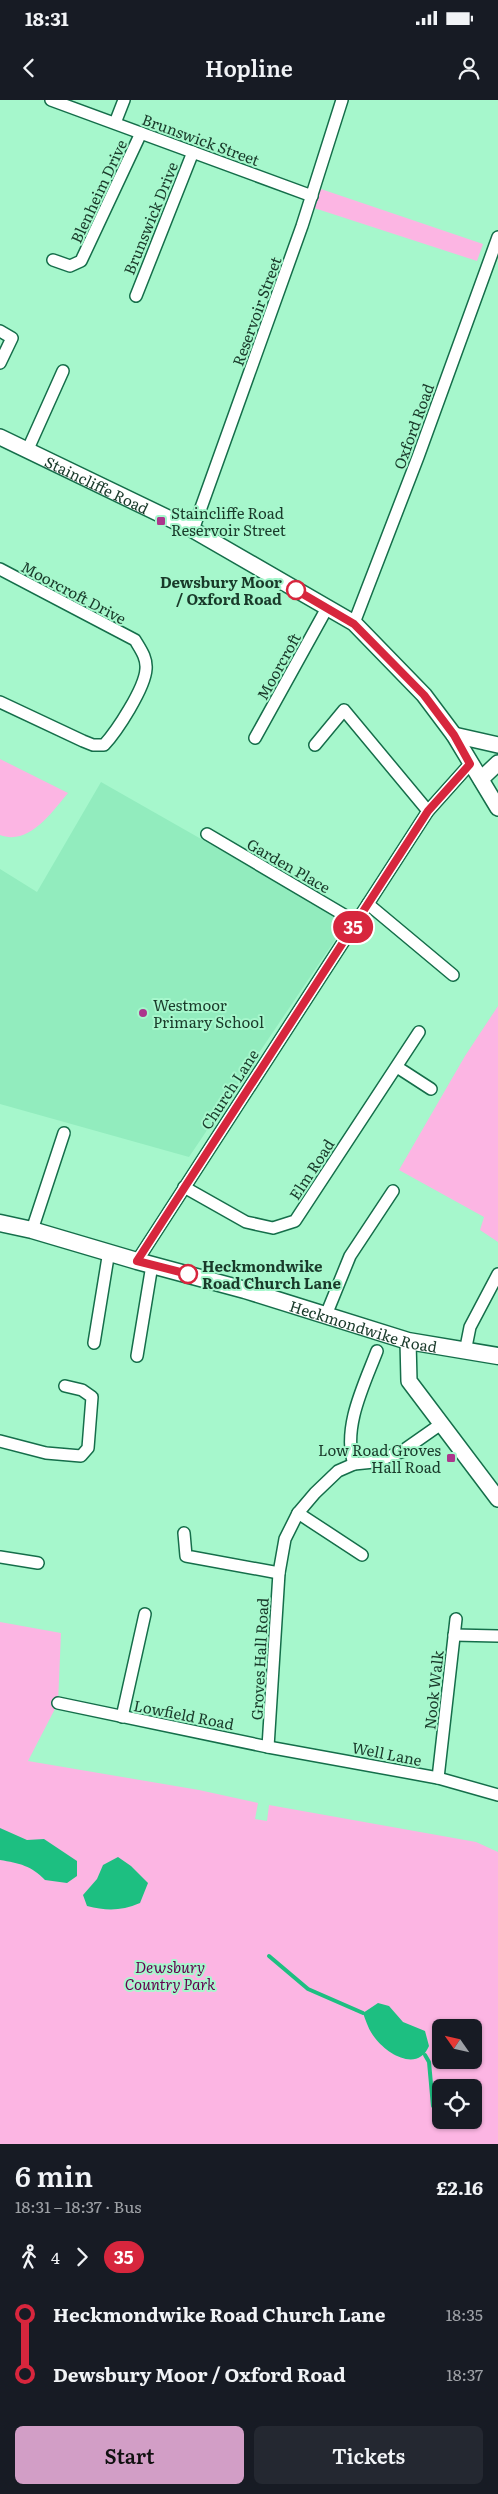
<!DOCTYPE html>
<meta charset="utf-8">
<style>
:root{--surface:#171b24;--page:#242831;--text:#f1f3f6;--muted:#9ea1a6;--accent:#d29ec6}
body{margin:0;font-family:Literata,serif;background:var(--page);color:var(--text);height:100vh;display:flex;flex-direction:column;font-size:19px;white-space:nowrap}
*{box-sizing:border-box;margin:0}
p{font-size:16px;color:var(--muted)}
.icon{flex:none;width:28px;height:28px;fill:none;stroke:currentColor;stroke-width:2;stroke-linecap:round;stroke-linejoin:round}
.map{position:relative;height:2044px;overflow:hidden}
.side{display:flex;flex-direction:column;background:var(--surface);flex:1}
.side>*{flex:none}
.badge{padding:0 10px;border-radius:16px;font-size:18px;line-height:32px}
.needle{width:32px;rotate:304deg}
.buttons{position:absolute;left:432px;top:1919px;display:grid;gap:10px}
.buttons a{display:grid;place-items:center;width:50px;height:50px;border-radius:8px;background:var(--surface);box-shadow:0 1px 4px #0004;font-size:25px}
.map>.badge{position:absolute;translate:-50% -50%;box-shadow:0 0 0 2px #fff}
.legs{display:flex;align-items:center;gap:8px;height:55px;padding:0 15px;font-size:16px}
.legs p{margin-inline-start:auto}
.summary{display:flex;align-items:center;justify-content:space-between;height:85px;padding:0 15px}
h1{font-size:28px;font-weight:600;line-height:38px}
.cta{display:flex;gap:10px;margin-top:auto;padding:10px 15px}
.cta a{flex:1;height:58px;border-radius:8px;background:var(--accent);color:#111;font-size:20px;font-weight:600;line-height:58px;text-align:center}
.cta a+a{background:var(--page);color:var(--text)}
ul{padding:0 15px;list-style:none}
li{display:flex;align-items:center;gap:18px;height:60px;font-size:19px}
li i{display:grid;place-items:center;width:8px;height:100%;margin:0 6px;background:currentColor}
li i::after{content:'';width:12px;height:12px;margin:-6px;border:4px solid;border-radius:50%;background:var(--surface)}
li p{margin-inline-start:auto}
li:first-child i{background:linear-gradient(#0000 50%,currentColor 0)}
li:last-child i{background:linear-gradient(currentColor 50%,#0000 0)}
.status{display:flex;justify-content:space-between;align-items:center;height:35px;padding:0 25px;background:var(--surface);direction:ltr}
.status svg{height:14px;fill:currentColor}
header{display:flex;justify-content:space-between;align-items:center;height:65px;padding:0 15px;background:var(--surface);font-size:22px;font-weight:600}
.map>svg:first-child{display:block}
.built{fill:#92ecbe}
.green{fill:#fcb5e3;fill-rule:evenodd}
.water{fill:#1dbf81}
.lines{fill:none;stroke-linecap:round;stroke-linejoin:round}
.stream{stroke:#1dbf81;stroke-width:4}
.minor-casing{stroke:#156e4a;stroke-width:14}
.tertiary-casing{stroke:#156e4a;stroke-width:18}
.secondary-casing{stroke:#156e4a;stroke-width:19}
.minor{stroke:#fff;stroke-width:11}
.tertiary{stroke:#fff;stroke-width:15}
.secondary{stroke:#fff;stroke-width:16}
.line-1-casing{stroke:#fff;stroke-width:11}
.line-1{stroke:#d7263d;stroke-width:8}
.poi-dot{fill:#ac358c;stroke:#a6f7cc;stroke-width:2}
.stop-1-dot{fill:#fff;stroke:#d7263d;stroke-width:2.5}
.labels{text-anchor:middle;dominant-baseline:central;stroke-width:4;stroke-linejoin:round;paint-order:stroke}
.street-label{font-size:15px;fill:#193a2a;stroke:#a6f7cc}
.poi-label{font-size:15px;fill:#193a2a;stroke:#a6f7cc;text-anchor:start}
.stop-label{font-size:15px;font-weight:bold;fill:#193a2a;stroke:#a6f7cc;text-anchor:end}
.park-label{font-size:15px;font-style:italic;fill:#63004e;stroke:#a6f7cc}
</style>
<div class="status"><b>18:31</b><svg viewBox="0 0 49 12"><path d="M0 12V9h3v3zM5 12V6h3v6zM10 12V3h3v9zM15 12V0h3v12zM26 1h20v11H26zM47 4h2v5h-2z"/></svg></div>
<header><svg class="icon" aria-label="back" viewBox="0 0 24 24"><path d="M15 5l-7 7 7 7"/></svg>Hopline<svg class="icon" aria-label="person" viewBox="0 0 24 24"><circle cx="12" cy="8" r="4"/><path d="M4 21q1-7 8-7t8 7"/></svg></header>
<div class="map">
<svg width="498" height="2044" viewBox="0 0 498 2044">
<rect width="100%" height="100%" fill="#a6f7cc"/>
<path class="built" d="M 101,682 L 347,822 L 189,1057 L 0,1004 L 0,769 L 37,792 Z"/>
<g class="green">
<path d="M 315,87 L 483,144 L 477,161 L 308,106 Z"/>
<path d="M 0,659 L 68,693 C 52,712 29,746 0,735 Z"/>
<path d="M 498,906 L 498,1142 L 480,1130 L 484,1117 L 399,1070 L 465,956 Z"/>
<path d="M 0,1522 L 61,1533 L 58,1603 L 28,1661 L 199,1690 L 258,1703 L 255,1719 L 267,1721 L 269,1705 L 476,1742 L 498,1752 L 498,2044 L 0,2044 ZM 441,1928 L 474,1928 L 474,1960 L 441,1960 ZM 441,1988 L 474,1988 L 474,2020 L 441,2020 Z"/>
</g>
<g class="water">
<path d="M 0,1728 L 27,1740 L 44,1739 L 77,1761 L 77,1776 L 67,1783 L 45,1780 C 32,1766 19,1763 0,1760 Z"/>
<path d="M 118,1757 L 131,1766 L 148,1783 L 140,1803 C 121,1811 107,1811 87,1806 L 83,1795 L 97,1779 L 103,1765 Z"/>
<path d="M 378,1903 L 389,1906 L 403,1922 L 425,1931 L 429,1946 C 418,1972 388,1955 375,1938 C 369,1931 366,1921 363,1913 Z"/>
</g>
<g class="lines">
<g class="stream">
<path d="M 269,1856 L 308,1889 L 363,1913"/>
<path d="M 425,1955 L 429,1962 L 433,2006"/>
</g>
<g class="minor-casing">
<g id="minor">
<path d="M 51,0 L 312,96"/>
<path d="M 115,23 L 124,0"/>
<path d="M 53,160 L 70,166 L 81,161 L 141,33"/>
<path d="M 136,196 L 193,52"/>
<path d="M 0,231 L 12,238 L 0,263"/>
<path d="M 28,349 L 63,271"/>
<path d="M 193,430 L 302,126 L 342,0"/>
<path d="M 0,469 L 135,540 C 141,550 147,558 146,569 C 145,588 117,631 104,645 L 93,645 L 83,641 L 0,602"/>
<path d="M 354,523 L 418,357 L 498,137"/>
<path d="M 255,638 L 327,508"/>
<path d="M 315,645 L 344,610 L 428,711"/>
<path d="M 207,734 L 356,822"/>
<path d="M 368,804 L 453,875"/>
<path d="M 397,967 L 431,989"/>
<path d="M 184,1087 L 246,1122 L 273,1128 L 295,1121 L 419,932"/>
<path d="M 32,1130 L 64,1033"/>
<path d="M 137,1161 L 428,711 L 470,664"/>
<path d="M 326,1215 L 350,1156 L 393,1091"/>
<path d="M 94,1243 L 109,1151"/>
<path d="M 465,1252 L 470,1227 L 498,1174"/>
<path d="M 137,1256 L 152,1165"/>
<path d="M 0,1341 L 46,1353 L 81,1356 L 88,1348 L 92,1297 L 82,1290 L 65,1286"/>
<path d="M 354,1364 C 342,1328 364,1285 377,1251"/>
<path d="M 298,1413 L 362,1455"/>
<path d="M 184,1433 L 186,1456 L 279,1473"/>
<path d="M 0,1457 L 38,1463"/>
<path d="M 454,1535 L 498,1536"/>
<path d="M 58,1603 L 268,1647 L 438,1678 L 498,1695"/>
<path d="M 122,1617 L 145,1514"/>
<path d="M 268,1647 L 279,1473 L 285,1439 L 298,1413 L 315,1393 L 338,1371 L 354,1364 L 374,1362 L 401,1352 L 441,1324"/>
<path d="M 438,1678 L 456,1519"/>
</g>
</g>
<g class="tertiary-casing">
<g id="tertiary">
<path id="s1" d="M 0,337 L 193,430 L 354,523 L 424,595 L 454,635 L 498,708"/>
<path d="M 454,635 L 498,645"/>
<path d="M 481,679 L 498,663"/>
<path d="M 408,1241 L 409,1281 L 498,1399"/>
</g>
</g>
<g class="secondary-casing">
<g id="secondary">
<path id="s2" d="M 0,1123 L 32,1130 L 137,1161 L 245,1190 L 408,1241 L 498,1256"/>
</g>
</g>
<use href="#minor" class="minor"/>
<use href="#tertiary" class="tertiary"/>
<use href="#secondary" class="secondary"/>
</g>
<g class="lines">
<g class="line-1-casing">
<path id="line-1" d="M 188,1174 L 137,1161 L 428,711 L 470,664 L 454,635 L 424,595 L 354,524 L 296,490"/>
</g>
<use href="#line-1" class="line-1"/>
</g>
<g class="poi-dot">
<rect x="156" y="416" width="10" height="10" rx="2.5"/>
<circle cx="143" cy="913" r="5"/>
<rect x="446" y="1353" width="10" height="10" rx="2.5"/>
</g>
<g class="stop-1-dot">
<circle cx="296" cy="490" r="9"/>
<circle cx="188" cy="1174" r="9"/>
</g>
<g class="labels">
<g class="street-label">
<text transform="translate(201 39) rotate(20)">Brunswick Street</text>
<text transform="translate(98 91) rotate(-65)">Blenheim Drive</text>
<text transform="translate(150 118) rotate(-68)">Brunswick Drive</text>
<text transform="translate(256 211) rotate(-70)">Reservoir Street</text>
<text transform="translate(413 326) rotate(-70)">Oxford Road</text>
<text stroke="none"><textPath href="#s1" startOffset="108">Staincliffe Road</textPath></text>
<text transform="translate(74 492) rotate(28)">Moorcroft Drive</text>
<text transform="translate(278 566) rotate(-61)">Moorcroft</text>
<text transform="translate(289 765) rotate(30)">Garden Place</text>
<text transform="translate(229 989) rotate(-57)">Church Lane</text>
<text transform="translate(311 1069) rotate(-57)">Elm Road</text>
<text stroke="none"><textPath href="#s2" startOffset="378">Heckmondwike Road</textPath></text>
<text transform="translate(259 1559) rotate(-87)">Groves Hall Road</text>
<text transform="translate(433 1590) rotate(-84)">Nook Walk</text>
<text transform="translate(184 1614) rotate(11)">Lowfield Road</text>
<text transform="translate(387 1653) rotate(11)">Well Lane</text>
</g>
<g class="poi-label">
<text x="171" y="412">Staincliffe Road<tspan x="171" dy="17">Reservoir Street</tspan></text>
<text x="153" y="904">Westmoor<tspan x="153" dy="17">Primary School</tspan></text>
<text x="441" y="1349" text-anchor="end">Low Road Groves<tspan x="441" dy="17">Hall Road</tspan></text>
</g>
<g class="stop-label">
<text x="282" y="481">Dewsbury Moor<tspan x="282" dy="17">/ Oxford Road</tspan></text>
<text x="202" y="1165" text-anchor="start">Heckmondwike<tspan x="202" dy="17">Road Church Lane</tspan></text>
</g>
<g class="park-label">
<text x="170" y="1866">Dewsbury<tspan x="170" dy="17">Country Park</tspan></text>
</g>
</g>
</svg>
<div class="buttons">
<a><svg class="needle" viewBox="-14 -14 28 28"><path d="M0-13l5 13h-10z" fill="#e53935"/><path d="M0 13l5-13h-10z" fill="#9ea1a6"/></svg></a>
<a><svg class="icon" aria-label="locate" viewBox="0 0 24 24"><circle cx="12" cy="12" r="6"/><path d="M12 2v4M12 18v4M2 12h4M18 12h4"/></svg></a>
</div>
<b class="badge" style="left:353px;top:827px;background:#d7263d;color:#fff">35</b>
</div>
<section class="side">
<div class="summary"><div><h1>6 min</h1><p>18:31 – 18:37 · Bus</p></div><b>£2.16</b></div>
<div class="legs"><svg class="icon" aria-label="walk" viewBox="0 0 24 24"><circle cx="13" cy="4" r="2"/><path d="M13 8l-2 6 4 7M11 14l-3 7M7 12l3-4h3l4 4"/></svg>4<svg class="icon" aria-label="forward" viewBox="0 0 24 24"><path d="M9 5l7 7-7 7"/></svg><b class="badge" style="background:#d7263d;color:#fff">35</b></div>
<ul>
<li><i style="color:#d7263d"></i><b>Heckmondwike Road Church Lane</b><p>18:35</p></li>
<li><i style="color:#d7263d"></i><b>Dewsbury Moor / Oxford Road</b><p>18:37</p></li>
</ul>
<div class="cta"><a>Start</a><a>Tickets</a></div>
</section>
